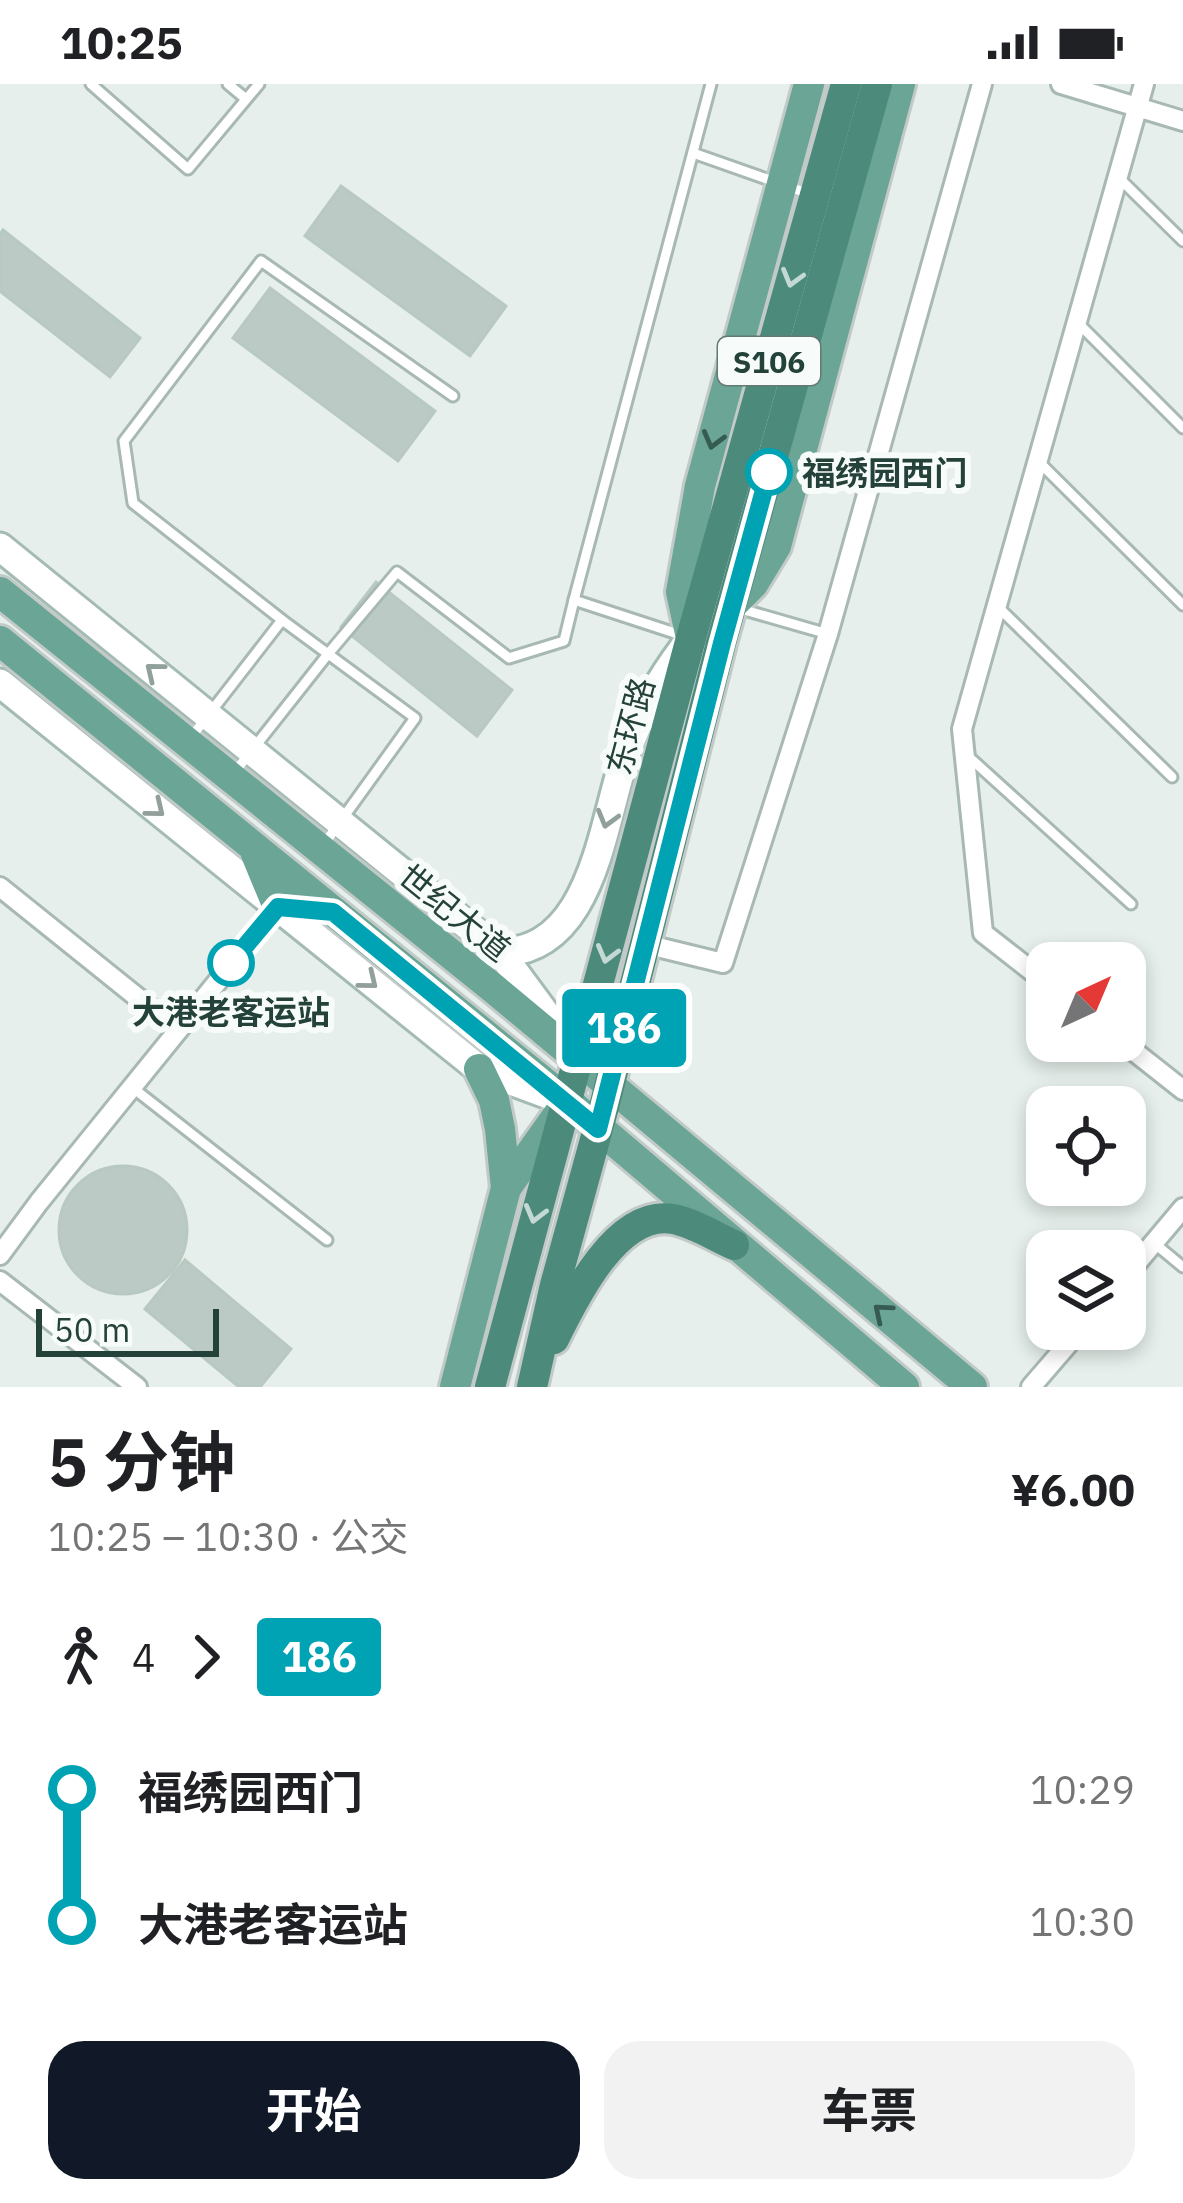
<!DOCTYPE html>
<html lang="zh">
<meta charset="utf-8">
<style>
:root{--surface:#fff;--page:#f2f2f2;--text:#202124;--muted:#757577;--accent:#111827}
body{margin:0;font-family:"IBM Plex Sans","Noto Sans SC",sans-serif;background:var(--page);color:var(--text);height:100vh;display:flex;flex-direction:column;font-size:45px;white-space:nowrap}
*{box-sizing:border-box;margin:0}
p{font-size:39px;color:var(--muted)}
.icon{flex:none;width:66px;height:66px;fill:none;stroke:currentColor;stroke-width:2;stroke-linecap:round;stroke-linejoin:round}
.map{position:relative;height:1303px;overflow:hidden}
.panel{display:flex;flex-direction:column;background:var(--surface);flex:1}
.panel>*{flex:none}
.badge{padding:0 24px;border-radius:9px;font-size:42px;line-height:78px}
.needle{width:78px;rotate:44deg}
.tools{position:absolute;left:1026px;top:858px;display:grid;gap:24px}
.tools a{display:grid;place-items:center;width:120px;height:120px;border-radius:24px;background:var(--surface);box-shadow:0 6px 18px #0003;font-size:60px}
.scale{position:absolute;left:36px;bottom:30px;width:183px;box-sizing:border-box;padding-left:12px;border:6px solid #24423a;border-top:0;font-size:33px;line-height:42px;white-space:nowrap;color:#24423a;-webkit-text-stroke:9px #f7fbf9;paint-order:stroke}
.map>.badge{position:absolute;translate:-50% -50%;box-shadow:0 0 0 6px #fff}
.legs{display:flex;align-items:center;gap:18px;height:132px;padding:0 48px;font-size:39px}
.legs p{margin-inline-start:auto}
.overview{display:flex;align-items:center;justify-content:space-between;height:204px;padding:0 48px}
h1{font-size:66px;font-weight:700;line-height:90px}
.primary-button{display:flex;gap:24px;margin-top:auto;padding:24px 48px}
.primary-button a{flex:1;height:138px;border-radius:36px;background:var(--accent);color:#fff;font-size:48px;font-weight:700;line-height:138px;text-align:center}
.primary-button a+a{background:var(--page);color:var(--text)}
ul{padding:0 48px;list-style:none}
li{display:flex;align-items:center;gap:42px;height:132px;font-size:45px}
li i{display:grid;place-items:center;width:18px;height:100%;margin:0 15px;background:currentColor}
li i::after{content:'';width:30px;height:30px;margin:-15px;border:9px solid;border-radius:50%;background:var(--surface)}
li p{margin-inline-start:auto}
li:first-child i{background:linear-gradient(#0000 50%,currentColor 0)}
li:last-child i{background:linear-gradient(currentColor 50%,#0000 0)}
.status{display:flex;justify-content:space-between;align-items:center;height:84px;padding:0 60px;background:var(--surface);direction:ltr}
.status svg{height:33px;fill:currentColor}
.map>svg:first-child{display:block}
.building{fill:#bbcac4;stroke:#b8c9c2;stroke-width:3}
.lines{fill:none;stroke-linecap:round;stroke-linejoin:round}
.service-casing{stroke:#a8b8b2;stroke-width:15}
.minor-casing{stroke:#a8b8b2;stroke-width:24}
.secondary-casing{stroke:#a4bbb3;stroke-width:33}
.primary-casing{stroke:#c2cac8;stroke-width:36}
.trunk-casing{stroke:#c2cac8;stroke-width:36}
.service{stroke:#fff;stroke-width:9}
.minor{stroke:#fff;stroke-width:18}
.secondary{stroke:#fff;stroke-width:27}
.primary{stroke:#6aa596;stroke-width:30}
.trunk{stroke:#4c8a7c;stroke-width:30}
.oneway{stroke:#c4d9d4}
.oneway2{stroke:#365b51}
.oneway3{stroke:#92a09c}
.line-1-casing{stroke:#fff;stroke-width:27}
.line-1{stroke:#00a3b4;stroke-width:18}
.stop-1-dot{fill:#fff;stroke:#00a3b4;stroke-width:6}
.labels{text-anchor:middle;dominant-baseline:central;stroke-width:12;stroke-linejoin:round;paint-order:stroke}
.shield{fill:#f7fbf9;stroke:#637a73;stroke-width:3}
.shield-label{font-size:30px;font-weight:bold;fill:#24423a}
.stop-label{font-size:33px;font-weight:bold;fill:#24423a;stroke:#f7fbf9;text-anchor:start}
.street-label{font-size:33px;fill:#24423a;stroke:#f7fbf9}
</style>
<div class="status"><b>10:25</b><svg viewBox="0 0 49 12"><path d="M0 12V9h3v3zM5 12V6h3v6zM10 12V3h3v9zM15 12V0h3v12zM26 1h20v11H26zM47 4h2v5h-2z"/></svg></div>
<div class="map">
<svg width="1183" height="1303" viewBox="0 0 1183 1303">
<rect width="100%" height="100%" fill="#e6efeb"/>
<g class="building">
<path d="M 341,102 L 506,222 L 470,272 L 305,152 Z"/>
<path d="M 3,146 L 140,254 L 110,293 L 0,207 L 0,150 Z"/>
<path d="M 270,204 L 435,327 L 398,377 L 233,254 Z"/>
<path d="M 376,498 L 512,606 L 477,652 L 341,543 Z"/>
<circle cx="123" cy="1146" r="64"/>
<path d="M 185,1176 L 291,1265 L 260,1303 L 239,1303 L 145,1225 Z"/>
</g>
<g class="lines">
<g class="service-casing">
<g id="service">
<path d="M 91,0 L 188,85 L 259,0"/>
<path d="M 228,0 L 246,15"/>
<path d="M 693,69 L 812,111"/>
<path d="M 1117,92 L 1183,157"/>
<path d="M 1077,238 L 1183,344"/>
<path d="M 1038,377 L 1183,521"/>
<path d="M 998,523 L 1172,693"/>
<path d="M 741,525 L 828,550"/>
<path d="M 282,536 L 415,634 L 322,763"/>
<path d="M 684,552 L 574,516 L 711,0"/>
<path d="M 189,656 L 282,536 L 133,419 L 124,357 L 261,177 L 453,312"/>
<path d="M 969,673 L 1131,820"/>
<path d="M 234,689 L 328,570 L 397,488 L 509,574 L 564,557 L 574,516"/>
<path d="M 133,1004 L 327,1156"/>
<path d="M 1154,1159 L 1183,1183"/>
</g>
</g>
<g class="minor-casing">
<g id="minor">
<path d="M 1061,0 L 1183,37"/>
<path d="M 0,803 L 178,946"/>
<path d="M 645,860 L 723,879 L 828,550 L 982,0"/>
<path d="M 1047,899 L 983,849 L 962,645 L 1144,0"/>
<path d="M 1121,957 L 1183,1006"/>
<path d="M 0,1171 L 39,1118 L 278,823 L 331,828"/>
<path d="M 1125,1193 L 1183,1124"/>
<path d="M 0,1197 L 137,1303"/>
<path d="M 1031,1303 L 1081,1245"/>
</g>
</g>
<g class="secondary-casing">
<g id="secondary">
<path d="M 0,463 L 500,868 L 562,952"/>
<path d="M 0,599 L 479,985 L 557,1014"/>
<path d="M 490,868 C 594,876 601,739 627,667 C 640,630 661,594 685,562"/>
</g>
</g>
<g class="primary-casing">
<g id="primary">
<path d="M 0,508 L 493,904 L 972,1303"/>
<path d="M 731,522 L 753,500 L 776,462 L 900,0"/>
<path d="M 691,554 L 681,508 L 700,402 L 809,0"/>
<path d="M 0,557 L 567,1017 L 904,1303"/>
<path d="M 256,770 L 278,823"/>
<path d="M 506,1104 L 565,1021"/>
<path d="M 455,1303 L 506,1104 L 500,1045 L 494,1016 L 479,985"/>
</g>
</g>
<g class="trunk-casing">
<g id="trunk">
<path d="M 554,1255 C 574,1214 617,1125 673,1135 C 694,1139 714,1152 734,1161"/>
<path d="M 490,1303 L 691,554 L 846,0"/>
<path d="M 532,1303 L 555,1201 L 604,1023 L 721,559 L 877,0"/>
</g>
</g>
<use href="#service" class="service"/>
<use href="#minor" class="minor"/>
<use href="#secondary" class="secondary"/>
<use href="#primary" class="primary"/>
<use href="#trunk" class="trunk"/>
</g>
<defs><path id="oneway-chevron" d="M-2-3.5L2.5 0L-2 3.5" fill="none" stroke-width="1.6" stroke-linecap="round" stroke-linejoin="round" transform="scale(3)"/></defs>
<g class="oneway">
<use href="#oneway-chevron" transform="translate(792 194) rotate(106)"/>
<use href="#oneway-chevron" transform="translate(607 870) rotate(105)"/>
<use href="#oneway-chevron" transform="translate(535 1130) rotate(105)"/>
</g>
<g class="oneway2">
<use href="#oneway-chevron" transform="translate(713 356) rotate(105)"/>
<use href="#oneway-chevron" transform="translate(882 1228) rotate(-140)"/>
</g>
<g class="oneway3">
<use href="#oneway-chevron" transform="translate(154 587) rotate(-141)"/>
<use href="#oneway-chevron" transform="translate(156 725) rotate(39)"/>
<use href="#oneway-chevron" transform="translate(607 735) rotate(106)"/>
<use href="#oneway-chevron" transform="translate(369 897) rotate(39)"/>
</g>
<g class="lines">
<g class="line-1-casing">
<path id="line-1" d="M 231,879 L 278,823 L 333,828 L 598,1045 L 722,559 L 769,388"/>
</g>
<use href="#line-1" class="line-1"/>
</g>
<g class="stop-1-dot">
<circle cx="769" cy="388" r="21"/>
<circle cx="231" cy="879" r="21"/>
</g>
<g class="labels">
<rect class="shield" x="718" y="253" width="102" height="48" rx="9"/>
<g class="shield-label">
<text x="769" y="277">S106</text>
</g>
<g class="stop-label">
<text x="802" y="388">福绣园西门</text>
<text x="231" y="927" text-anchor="middle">大港老客运站</text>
</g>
<g class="street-label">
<text transform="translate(630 642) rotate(-75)">东环路</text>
<text transform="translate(455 828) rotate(39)">世纪大道</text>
</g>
</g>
</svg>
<div class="tools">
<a><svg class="needle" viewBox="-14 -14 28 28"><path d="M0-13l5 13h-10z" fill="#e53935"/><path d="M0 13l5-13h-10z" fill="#757577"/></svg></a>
<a><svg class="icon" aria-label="locate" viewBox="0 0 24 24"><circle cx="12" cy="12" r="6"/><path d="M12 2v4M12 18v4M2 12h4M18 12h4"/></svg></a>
<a><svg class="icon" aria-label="layers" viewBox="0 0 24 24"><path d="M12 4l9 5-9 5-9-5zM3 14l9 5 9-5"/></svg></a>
</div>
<div class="scale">50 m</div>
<b class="badge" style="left:624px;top:944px;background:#00a3b4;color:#fff">186</b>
</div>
<section class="panel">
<div class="overview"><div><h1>5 分钟</h1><p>10:25 – 10:30 · 公交</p></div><b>¥6.00</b></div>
<div class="legs"><svg class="icon" aria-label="walk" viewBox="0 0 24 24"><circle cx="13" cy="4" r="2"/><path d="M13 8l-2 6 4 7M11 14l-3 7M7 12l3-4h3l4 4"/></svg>4<svg class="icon" aria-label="forward" viewBox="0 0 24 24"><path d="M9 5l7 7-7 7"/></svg><b class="badge" style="background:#00a3b4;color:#fff">186</b></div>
<ul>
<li><i style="color:#00a3b4"></i><b>福绣园西门</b><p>10:29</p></li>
<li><i style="color:#00a3b4"></i><b>大港老客运站</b><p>10:30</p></li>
</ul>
<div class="primary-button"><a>开始</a><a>车票</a></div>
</section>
